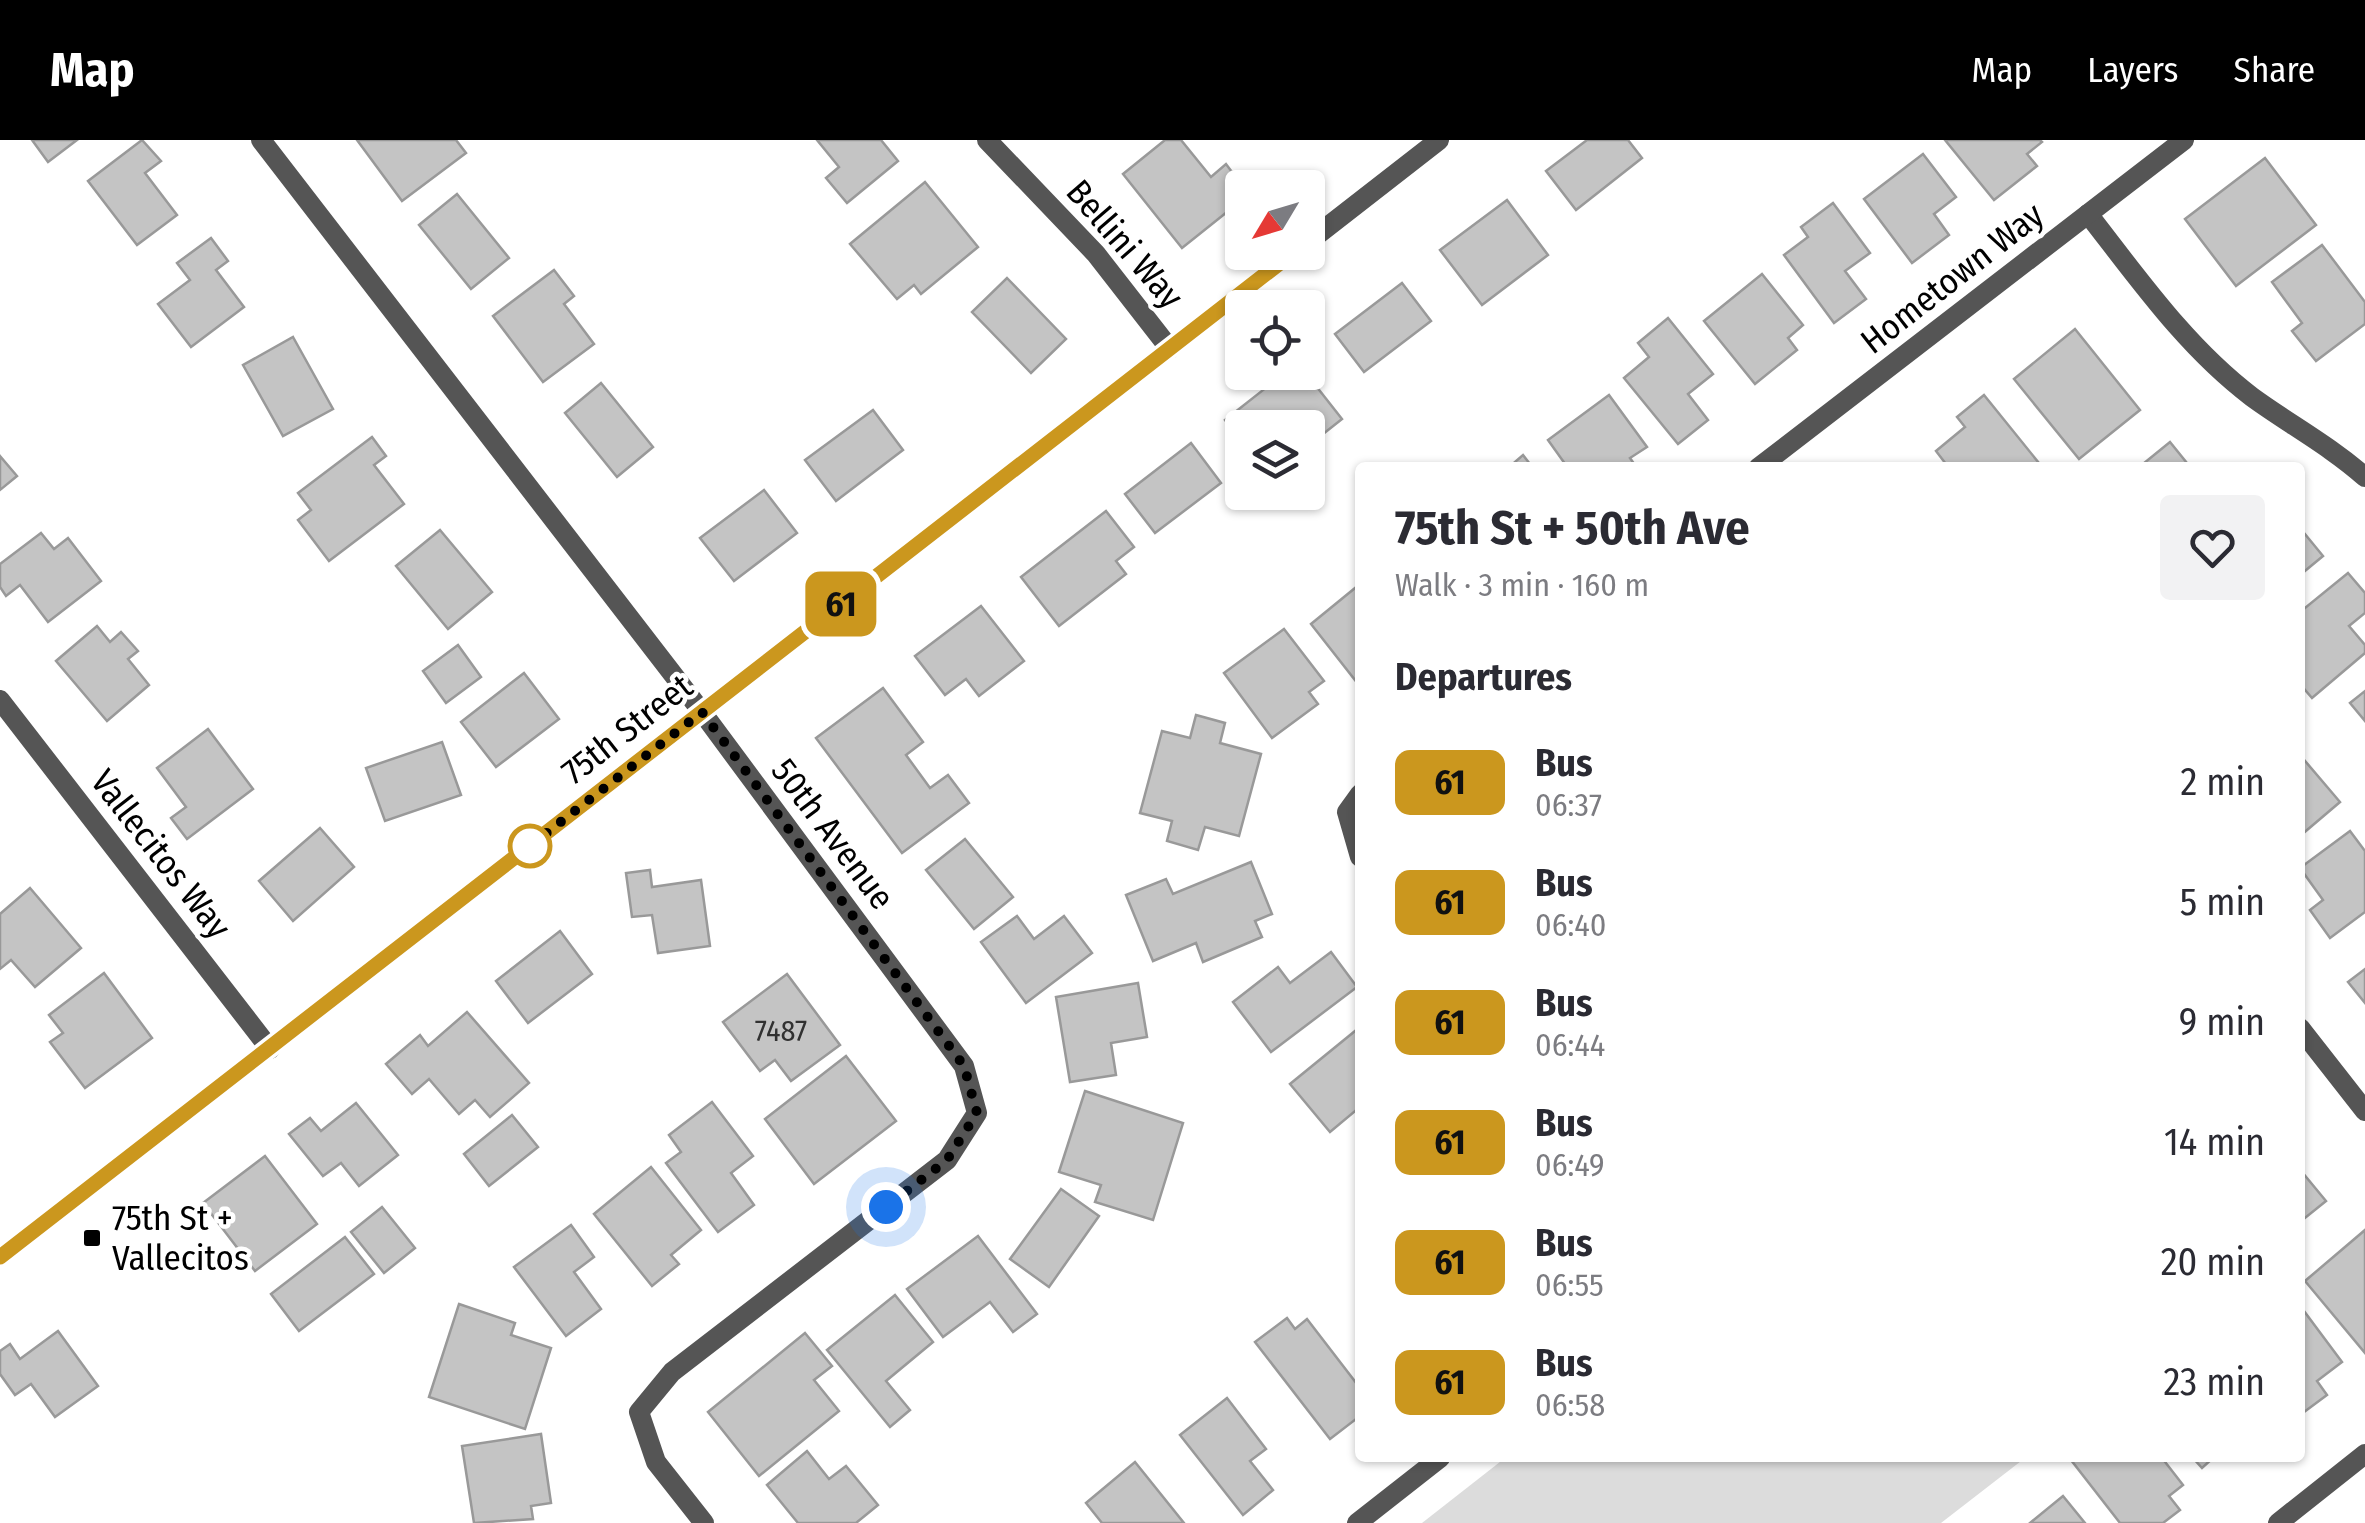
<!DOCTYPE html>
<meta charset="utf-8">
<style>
:root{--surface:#fff;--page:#f2f2f3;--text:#2b2b33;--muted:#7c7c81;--accent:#000}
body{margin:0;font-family:"Fira Sans Condensed",sans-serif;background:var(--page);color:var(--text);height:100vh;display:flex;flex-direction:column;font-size:38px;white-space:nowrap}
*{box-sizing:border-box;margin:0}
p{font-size:32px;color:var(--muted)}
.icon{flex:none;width:55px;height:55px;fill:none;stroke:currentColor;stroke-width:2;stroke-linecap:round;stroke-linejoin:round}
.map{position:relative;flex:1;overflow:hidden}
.side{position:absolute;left:1355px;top:322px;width:950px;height:1000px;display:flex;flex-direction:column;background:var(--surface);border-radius:10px;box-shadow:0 2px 8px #0004}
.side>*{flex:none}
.badge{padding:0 20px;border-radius:15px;font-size:35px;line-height:65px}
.needle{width:65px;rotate:232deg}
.tools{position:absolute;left:1225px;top:30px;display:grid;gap:20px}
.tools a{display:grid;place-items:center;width:100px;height:100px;border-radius:10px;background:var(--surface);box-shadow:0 2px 8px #0004;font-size:50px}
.you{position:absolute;width:50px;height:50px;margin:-25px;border:8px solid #fff;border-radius:50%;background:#1a73e8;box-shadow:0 0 0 15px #1a73e833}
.map>.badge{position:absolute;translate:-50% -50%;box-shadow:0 0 0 5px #fff}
h2{padding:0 40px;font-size:38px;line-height:90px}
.round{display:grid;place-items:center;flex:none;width:105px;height:105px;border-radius:10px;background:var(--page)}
.summary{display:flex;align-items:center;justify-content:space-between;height:170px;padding:0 40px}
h1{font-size:48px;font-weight:700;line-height:75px}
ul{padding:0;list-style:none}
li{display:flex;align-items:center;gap:30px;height:120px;padding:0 40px}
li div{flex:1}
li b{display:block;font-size:38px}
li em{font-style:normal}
li .badge{min-width:110px;font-weight:700;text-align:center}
header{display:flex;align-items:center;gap:60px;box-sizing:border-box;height:140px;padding:0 50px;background:var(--accent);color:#fff}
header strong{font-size:48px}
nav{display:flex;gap:55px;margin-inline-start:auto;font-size:35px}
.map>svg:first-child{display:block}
.green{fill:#dcdcdc}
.building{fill:#c4c4c4;stroke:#999;stroke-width:2.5}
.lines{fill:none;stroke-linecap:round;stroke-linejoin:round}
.minor{stroke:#555;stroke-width:20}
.line-casing{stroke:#fff;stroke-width:22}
.line{stroke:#cb971e;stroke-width:15}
.walk{stroke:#000;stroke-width:10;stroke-dasharray:0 18}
.stop-dot{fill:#fff;stroke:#cb971e;stroke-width:5}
.poi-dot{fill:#000;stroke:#fff;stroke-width:4}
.labels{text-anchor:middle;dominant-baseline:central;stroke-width:9;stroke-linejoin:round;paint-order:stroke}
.number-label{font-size:30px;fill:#313131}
.street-label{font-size:35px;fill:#000;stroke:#fff}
.poi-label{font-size:35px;fill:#000;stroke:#fff;text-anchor:start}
</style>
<header>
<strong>Map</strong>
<nav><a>Map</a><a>Layers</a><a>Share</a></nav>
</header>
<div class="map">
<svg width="2365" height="1383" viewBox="0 0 2365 1383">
<rect width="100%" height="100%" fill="#fff"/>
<path class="green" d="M 1505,1318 L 2025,1318 L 1941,1383 L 1422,1383 Z"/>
<g class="building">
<path d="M 32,0 L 77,0 L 48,22 Z"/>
<path d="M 142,0 L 161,21 L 145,33 L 177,75 L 137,105 L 88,41 Z"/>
<path d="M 357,0 L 456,0 L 466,13 L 402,61 Z"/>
<path d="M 817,0 L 881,0 L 898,21 L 847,63 L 826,38 L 839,27 Z"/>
<path d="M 1165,0 L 1181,0 L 1211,37 L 1226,24 L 1244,48 L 1242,60 L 1182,108 L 1123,34 Z"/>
<path d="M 1587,0 L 1628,0 L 1642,18 L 1576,70 L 1546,31 Z"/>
<path d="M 1945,0 L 2040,0 L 2042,2 L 2027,14 L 2037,26 L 1994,60 Z"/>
<path d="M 1923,14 L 1956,57 L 1934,74 L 1949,95 L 1912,123 L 1864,59 Z"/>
<path d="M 2265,18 L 2316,85 L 2236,146 L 2185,79 Z"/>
<path d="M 925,42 L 978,107 L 921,154 L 914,145 L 897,159 L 850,104 Z"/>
<path d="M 457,54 L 509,118 L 471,149 L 419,85 Z"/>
<path d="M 1507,60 L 1548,115 L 1482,165 L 1440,110 Z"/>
<path d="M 1833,63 L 1870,113 L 1845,131 L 1866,159 L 1834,183 L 1784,115 L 1808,97 L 1801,87 Z"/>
<path d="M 211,98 L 228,121 L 216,130 L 244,167 L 191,207 L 158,164 L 190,140 L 177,123 Z"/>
<path d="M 2322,105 L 2365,162 L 2365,184 L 2316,221 L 2292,191 L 2302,183 L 2272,142 Z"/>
<path d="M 554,130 L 574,156 L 564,164 L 594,204 L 543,242 L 493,176 Z"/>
<path d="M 1762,134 L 1803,185 L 1788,198 L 1797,210 L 1755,244 L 1704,181 Z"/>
<path d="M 1007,138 L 1066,199 L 1031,233 L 972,172 Z"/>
<path d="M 1402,143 L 1431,181 L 1364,232 L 1335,194 Z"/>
<path d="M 1668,178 L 1713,234 L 1688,254 L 1708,280 L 1678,304 L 1624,238 L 1649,217 L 1638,203 Z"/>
<path d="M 2075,189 L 2140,270 L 2079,319 L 2014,239 Z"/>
<path d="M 293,197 L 333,269 L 283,296 L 243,225 Z"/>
<path d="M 1286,232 L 1305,232 L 1342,279 L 1308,306 L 1308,288 L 1242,288 L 1242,303 L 1225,280 Z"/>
<path d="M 601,243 L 653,307 L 617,337 L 565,273 Z"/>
<path d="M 1609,255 L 1647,307 L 1630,318 L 1637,328 L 1568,328 L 1548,300 Z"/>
<path d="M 1984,255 L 2043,328 L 1949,328 L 1936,311 L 1965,287 L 1957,277 Z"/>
<path d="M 873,270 L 903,310 L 836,361 L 805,320 Z"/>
<path d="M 372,297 L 386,316 L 374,325 L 404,364 L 329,421 L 298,380 L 311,370 L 298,353 Z"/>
<path d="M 2170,302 L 2191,328 L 2138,328 Z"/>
<path d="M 1191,303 L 1221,343 L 1155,393 L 1125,354 Z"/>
<path d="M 1523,315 L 1533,328 L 1508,328 Z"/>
<path d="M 0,316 L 17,336 L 0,350 Z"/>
<path d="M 764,350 L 797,393 L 734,441 L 700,398 Z"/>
<path d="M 1106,371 L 1134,407 L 1116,421 L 1126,434 L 1059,486 L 1021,437 Z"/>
<path d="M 2300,388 L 2323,416 L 2300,435 Z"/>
<path d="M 440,390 L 492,452 L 448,489 L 396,426 Z"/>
<path d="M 41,393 L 54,409 L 68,398 L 101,441 L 48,482 L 20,445 L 6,456 L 0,447 L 0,424 Z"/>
<path d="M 2348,433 L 2365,453 L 2365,473 L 2349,486 L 2365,505 L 2365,513 L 2312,558 L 2300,544 L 2300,472 Z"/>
<path d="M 1360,444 L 1360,535 L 1355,540 L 1311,484 Z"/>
<path d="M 981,466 L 1024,521 L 979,556 L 966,539 L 945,555 L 915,516 Z"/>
<path d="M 97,486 L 110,502 L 121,492 L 138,511 L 128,519 L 149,545 L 107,581 L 56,521 Z"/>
<path d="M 1284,489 L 1324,541 L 1309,552 L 1318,564 L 1272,598 L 1224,533 Z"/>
<path d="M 458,505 L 481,537 L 446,563 L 423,531 Z"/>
<path d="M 524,533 L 559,579 L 496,627 L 461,582 Z"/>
<path d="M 883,548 L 923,602 L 906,615 L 930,648 L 948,635 L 969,663 L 902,713 L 816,598 Z"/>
<path d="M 2365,551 L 2365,581 L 2350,563 Z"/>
<path d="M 1196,575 L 1225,583 L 1220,603 L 1261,614 L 1239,696 L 1205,687 L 1198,710 L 1167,701 L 1172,681 L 1140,673 L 1162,591 L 1190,598 Z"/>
<path d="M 208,589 L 253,649 L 187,699 L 171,678 L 186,667 L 157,628 Z"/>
<path d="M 442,602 L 461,655 L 385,681 L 366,628 Z"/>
<path d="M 2300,615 L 2340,662 L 2300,696 Z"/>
<path d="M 320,688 L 354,727 L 293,781 L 259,741 Z"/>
<path d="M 2350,691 L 2365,711 L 2365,772 L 2330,798 L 2310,770 L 2323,760 L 2300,728 Z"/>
<path d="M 965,699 L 1013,757 L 974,789 L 926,730 Z"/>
<path d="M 1251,722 L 1272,774 L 1255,781 L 1262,797 L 1203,822 L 1196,803 L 1153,821 L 1126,755 L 1166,739 L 1173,754 Z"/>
<path d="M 650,730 L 652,747 L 701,740 L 710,806 L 658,813 L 652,775 L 632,777 L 626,733 Z"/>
<path d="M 30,748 L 81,808 L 35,847 L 11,820 L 0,829 L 0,774 Z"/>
<path d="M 1017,776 L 1034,799 L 1064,776 L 1092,813 L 1026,863 L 981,802 Z"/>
<path d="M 560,791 L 592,834 L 528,883 L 496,841 Z"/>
<path d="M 1331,812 L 1357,847 L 1271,912 L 1233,862 L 1278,827 L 1290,843 Z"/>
<path d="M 2365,829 L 2365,863 L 2348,842 Z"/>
<path d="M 104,833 L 152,898 L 85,948 L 50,902 L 63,893 L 49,875 Z"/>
<path d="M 787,834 L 840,905 L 791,941 L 775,920 L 760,931 L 723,882 Z"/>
<path d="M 1138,843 L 1147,897 L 1111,903 L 1116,935 L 1070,942 L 1056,857 Z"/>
<path d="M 467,872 L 529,943 L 490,977 L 475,960 L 459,974 L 429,939 L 412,954 L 386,924 L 420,895 L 428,906 Z"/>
<path d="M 1360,887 L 1360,967 L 1330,992 L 1290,944 Z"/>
<path d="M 846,916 L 896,981 L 814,1044 L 765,979 Z"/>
<path d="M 1085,951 L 1183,983 L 1153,1080 L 1095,1062 L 1101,1045 L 1059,1032 Z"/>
<path d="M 712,962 L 753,1016 L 731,1033 L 754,1065 L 718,1092 L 666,1023 L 681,1012 L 669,995 Z"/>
<path d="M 356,963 L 398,1015 L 359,1046 L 341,1023 L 323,1036 L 289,994 L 310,978 L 321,991 Z"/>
<path d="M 512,975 L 538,1007 L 489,1046 L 464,1014 Z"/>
<path d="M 265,1016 L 317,1084 L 255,1131 L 203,1063 Z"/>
<path d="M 651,1027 L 701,1090 L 671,1115 L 679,1124 L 652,1146 L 594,1074 Z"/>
<path d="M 2302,1032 L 2326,1061 L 2300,1082 L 2300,1033 Z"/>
<path d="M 1061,1049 L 1099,1076 L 1049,1147 L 1010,1119 Z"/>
<path d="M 382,1067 L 415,1108 L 384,1133 L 351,1092 Z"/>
<path d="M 571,1085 L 594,1117 L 574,1132 L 601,1169 L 566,1196 L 514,1127 Z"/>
<path d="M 2365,1090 L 2365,1213 L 2305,1141 Z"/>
<path d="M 978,1096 L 1037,1174 L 1013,1192 L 990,1162 L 943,1197 L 907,1149 Z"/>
<path d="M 345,1097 L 374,1134 L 299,1191 L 271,1154 Z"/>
<path d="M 895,1155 L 933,1202 L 886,1241 L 910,1270 L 890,1287 L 827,1210 Z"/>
<path d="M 459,1164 L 515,1183 L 511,1195 L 551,1208 L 525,1289 L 429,1257 Z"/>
<path d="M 2304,1171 L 2342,1222 L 2317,1241 L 2327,1255 L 2300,1275 L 2300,1174 Z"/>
<path d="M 1287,1178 L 1295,1189 L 1307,1179 L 1360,1248 L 1360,1276 L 1330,1299 L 1255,1202 Z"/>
<path d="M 58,1191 L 98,1246 L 55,1277 L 31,1244 L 15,1255 L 0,1234 L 0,1211 L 10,1204 L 20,1219 Z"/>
<path d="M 805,1193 L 832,1226 L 814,1240 L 839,1271 L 759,1336 L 708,1272 Z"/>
<path d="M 1227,1258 L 1266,1309 L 1250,1321 L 1273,1350 L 1243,1375 L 1180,1295 Z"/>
<path d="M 541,1294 L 551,1363 L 531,1366 L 533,1379 L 474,1383 L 462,1306 Z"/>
<path d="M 807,1311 L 829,1339 L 846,1326 L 878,1365 L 856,1383 L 798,1383 L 767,1345 Z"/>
<path d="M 2074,1318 L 2162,1318 L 2183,1345 L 2169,1356 L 2180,1370 L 2163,1383 L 2120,1383 L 2071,1320 Z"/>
<path d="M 2193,1318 L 2213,1318 L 2202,1328 Z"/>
<path d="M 1135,1322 L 1184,1383 L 1102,1383 L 1086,1363 Z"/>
<path d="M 2063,1356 L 2085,1383 L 2030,1383 Z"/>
</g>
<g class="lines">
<g class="minor">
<path d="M 261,0 L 702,572 L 964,926 L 977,973 L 947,1020 L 672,1232 L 639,1272 L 656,1322 L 704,1383"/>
<path d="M 987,0 L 1096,114 L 1170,209"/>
<path d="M 2088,74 C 2138,138 2186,207 2252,257 C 2289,284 2330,306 2365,337"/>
<path d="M 1308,102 L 1439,0"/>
<path d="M 1758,328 L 2184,0"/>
<path d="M 0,560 L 270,909"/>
<path d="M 1360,654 L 1347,672 L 1360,717"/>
<path d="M 2300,888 L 2365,971"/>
<path d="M 0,1117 L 1294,112"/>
<path d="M 1357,1383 L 1440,1318"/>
<path d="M 2278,1383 L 2365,1314"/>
</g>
</g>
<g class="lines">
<g class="line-casing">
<path id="line" d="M 0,1117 L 1294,112"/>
</g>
<use href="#line" class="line"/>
<path class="walk" d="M 530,706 L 517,716 L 702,572 L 964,926 L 977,973 L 947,1020 L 886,1067"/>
</g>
<circle class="stop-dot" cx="530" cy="706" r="20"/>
<rect class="poi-dot" x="82" y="1088" width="20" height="20" rx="5"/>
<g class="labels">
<g class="number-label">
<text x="781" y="891">7487</text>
</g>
<g class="street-label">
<text transform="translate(1125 104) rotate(49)">Bellini Way</text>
<text transform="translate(1952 138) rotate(-38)">Hometown Way</text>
<text transform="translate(627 589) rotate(-38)">75th Street</text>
<text transform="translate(833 694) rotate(53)">50th Avenue</text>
<text transform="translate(161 714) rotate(52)">Vallecitos Way</text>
</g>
<g class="poi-label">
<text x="112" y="1078">75th St +<tspan x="112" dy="40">Vallecitos</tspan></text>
</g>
</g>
</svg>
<div class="tools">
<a><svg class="needle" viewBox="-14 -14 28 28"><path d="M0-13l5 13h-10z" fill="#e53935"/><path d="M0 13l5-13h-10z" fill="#7c7c81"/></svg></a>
<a><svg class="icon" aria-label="locate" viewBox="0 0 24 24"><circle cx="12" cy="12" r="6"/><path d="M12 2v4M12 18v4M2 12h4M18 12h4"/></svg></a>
<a><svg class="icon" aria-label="layers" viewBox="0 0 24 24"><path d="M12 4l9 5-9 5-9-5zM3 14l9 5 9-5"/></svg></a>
</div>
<div class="you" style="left:886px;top:1067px"></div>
<b class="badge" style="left:841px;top:464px;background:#cb971e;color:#111">61</b>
<section class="side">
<div class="summary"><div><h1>75th St + 50th Ave</h1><p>Walk · 3 min · 160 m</p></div><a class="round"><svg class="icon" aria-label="heart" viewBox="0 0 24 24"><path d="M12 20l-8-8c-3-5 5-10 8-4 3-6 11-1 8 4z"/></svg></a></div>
<h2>Departures</h2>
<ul>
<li><span class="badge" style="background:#cb971e;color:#111">61</span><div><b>Bus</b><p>06:37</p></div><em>2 min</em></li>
<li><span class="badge" style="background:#cb971e;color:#111">61</span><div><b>Bus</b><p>06:40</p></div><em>5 min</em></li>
<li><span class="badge" style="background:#cb971e;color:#111">61</span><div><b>Bus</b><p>06:44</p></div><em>9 min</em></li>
<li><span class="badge" style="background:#cb971e;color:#111">61</span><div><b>Bus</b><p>06:49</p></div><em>14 min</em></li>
<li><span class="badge" style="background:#cb971e;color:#111">61</span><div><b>Bus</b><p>06:55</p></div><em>20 min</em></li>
<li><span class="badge" style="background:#cb971e;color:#111">61</span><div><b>Bus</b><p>06:58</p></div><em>23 min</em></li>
</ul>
</section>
</div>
